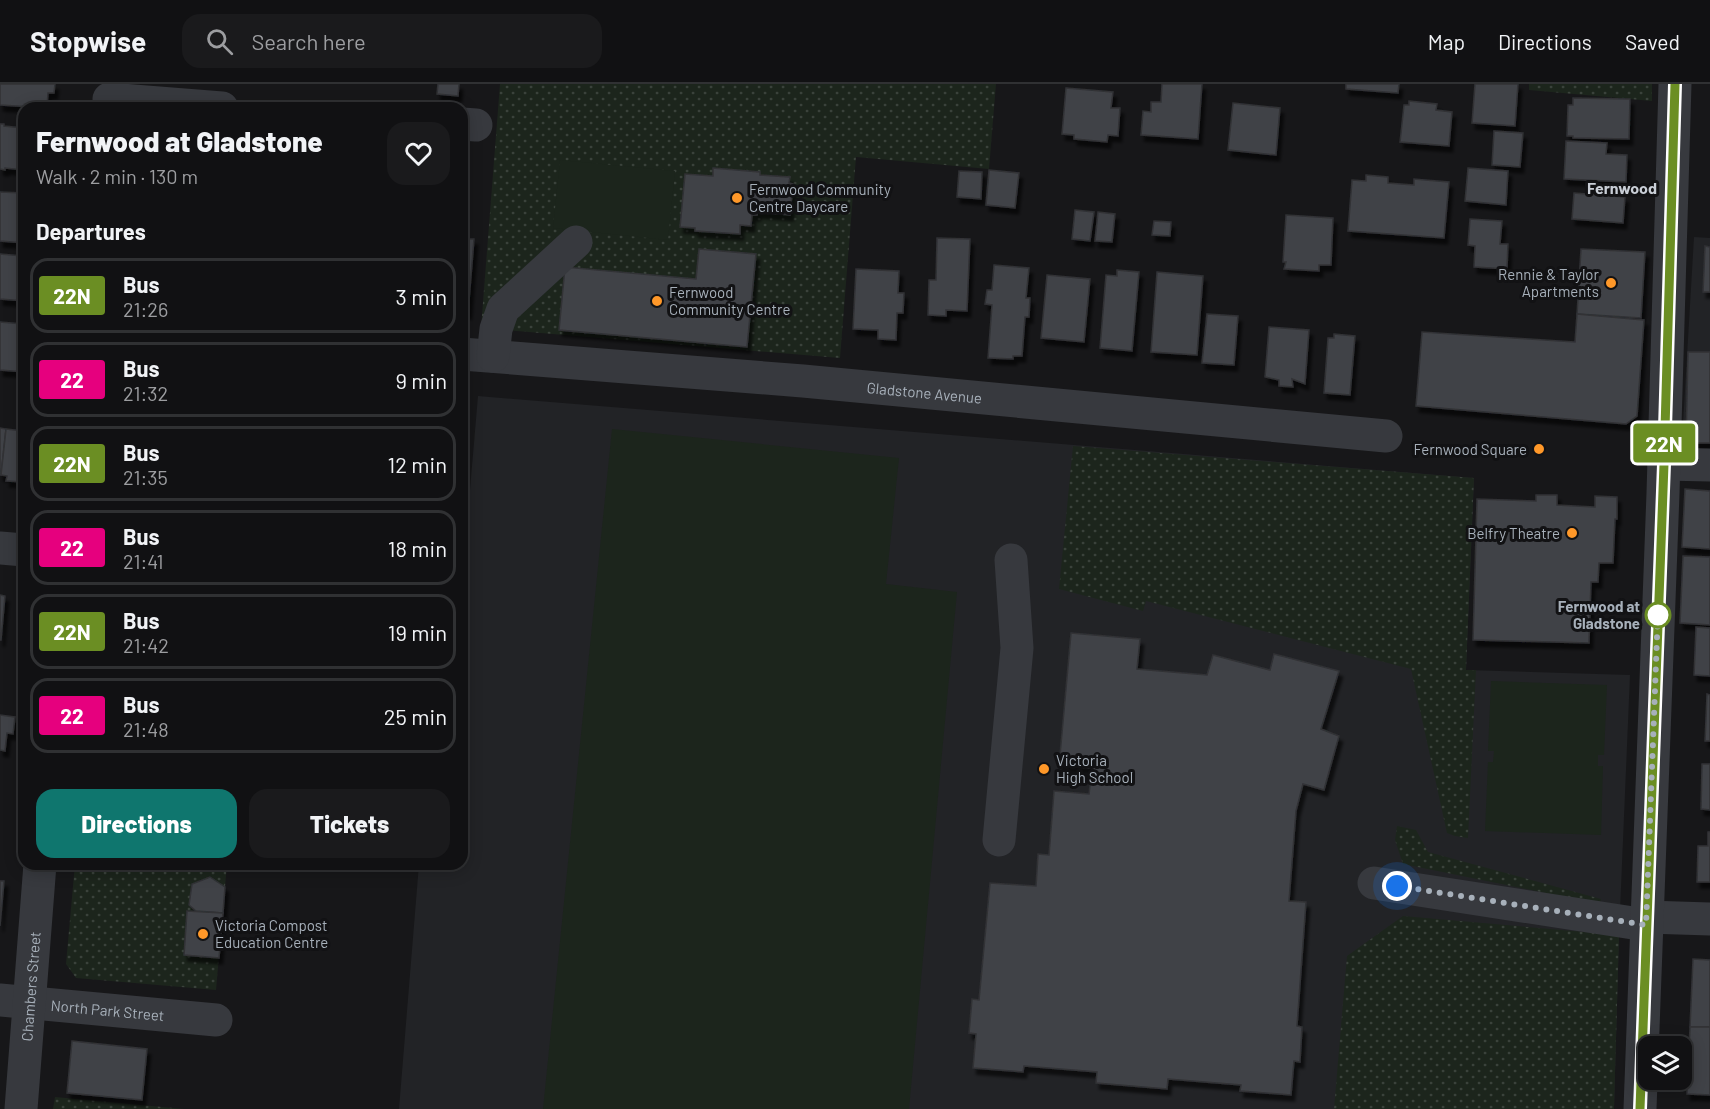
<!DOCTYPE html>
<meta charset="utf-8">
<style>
:root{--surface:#111113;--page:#1a1a1c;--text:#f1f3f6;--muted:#9c9da0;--line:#303133;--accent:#0f766e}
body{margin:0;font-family:Barlow,sans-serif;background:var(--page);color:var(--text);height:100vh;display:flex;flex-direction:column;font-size:22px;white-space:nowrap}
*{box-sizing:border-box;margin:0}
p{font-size:20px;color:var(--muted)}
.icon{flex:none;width:33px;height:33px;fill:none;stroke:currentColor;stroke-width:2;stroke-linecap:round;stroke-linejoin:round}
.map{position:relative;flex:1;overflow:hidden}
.sheet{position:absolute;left:18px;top:18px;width:450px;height:768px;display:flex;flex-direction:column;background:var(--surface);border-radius:18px;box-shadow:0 3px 15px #0003,0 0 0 2px var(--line)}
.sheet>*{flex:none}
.badge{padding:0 12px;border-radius:4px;font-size:21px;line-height:39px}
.tools{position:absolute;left:1638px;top:952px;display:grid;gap:12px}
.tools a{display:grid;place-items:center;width:54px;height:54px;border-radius:12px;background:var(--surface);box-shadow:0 3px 15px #0003,0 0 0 2px var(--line);font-size:30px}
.you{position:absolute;width:30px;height:30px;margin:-15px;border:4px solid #fff;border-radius:50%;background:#1a73e8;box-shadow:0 0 0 9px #1a73e833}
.map>.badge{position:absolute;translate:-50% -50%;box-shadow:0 0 0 3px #fff}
h2{padding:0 18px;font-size:22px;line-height:54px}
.round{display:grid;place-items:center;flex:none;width:63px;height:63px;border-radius:18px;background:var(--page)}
.summary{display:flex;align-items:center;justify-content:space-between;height:102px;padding:0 18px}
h1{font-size:28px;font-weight:800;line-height:45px}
.cta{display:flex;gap:12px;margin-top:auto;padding:12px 18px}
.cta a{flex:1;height:69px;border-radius:18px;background:var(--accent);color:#fff;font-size:24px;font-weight:800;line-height:69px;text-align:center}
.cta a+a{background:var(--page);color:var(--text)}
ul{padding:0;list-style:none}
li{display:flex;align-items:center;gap:18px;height:75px;margin:0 12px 9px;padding:0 6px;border:3px solid var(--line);border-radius:18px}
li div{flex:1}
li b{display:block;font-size:22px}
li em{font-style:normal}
li .badge{min-width:66px;font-weight:700;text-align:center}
header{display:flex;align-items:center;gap:36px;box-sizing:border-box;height:84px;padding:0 30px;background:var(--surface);border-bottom:2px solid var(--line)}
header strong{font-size:28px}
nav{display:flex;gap:33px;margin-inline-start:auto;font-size:21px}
.search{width:420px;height:54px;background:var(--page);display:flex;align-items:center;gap:15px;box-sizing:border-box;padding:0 21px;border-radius:18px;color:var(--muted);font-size:22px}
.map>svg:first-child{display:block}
.built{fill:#222326}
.green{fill:url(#green-dots)}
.pitch{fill:#1c251c}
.building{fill:#404246;stroke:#303135;stroke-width:1.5;filter:url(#shadow)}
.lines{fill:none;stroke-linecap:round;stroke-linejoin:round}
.minor{stroke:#37393e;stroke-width:33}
.line-casing{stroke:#fff;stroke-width:14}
.line{stroke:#6b8e23;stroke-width:9}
.walk{stroke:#a7b0ba;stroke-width:6;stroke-dasharray:0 10.8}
.poi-dot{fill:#ff9829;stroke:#121214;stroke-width:2}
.stop-dot{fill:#fff;stroke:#6b8e23;stroke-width:3}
.labels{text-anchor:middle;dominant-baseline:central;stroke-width:6;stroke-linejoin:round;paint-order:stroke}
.poi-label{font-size:15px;fill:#a7b0ba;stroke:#121214;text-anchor:start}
.street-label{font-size:15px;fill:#a7b0ba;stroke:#121214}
.stop-label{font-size:15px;font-weight:bold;fill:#a7b0ba;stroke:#121214;text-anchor:end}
.neighbourhood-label{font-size:16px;font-weight:bold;fill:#c9ced6;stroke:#121214}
</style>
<header>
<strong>Stopwise</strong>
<div class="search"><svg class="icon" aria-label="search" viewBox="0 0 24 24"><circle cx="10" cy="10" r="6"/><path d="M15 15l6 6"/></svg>Search here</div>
<nav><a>Map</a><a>Directions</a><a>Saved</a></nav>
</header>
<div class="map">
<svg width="1710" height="1025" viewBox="0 0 1710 1025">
<defs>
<pattern id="green-dots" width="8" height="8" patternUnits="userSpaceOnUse" patternTransform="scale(1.5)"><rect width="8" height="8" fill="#1c251c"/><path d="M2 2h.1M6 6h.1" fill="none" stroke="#3a423b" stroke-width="1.8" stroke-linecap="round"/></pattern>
<filter id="shadow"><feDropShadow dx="3.5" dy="6" stdDeviation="1.5" flood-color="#0009"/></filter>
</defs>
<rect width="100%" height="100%" fill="#171719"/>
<g class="built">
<path d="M 1694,153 L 1710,154 L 1710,356 L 1682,357 Z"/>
<path d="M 478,312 L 1474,394 L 1466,586 L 1630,591 L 1619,851 L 1614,1025 L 399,1025 L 419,780 L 462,780 L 462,499 Z"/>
</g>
<g class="green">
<path d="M 500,0 L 996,0 L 989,85 L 856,73 L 840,274 L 481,244 Z"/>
<path d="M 1529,0 L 1652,0 L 1652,17 L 1529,6 Z"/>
<path d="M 1073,362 L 1474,394 L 1466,586 L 1476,586 L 1468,754 L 1455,752 L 1447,749 L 1411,585 L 1146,517 L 1143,527 L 1059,505 Z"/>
<path d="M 1397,742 L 1416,746 L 1428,768 L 1601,815 L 1600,820 L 1403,780 L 1395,756 Z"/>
<path d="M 75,780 L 227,780 L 216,906 L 76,894 L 66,880 Z"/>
<path d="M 1403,832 L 1619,851 L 1614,1025 L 1334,1025 L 1347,872 Z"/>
<path d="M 55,1013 L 184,1025 L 53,1025 Z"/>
</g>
<g class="pitch">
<path d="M 560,76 L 675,87 L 668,156 L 553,144 Z"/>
<path d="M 612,345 L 899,374 L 886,500 L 957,508 L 909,1025 L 543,1025 Z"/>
<path d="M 1491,597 L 1607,601 L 1604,671 L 1598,671 L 1598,682 L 1603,682 L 1601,751 L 1485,747 L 1488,678 L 1493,678 L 1494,667 L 1488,667 Z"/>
</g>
<g class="building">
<path d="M 0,0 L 55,0 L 54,9 L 48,9 L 47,24 L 0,21 Z"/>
<path d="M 438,0 L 459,0 L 458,12 L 437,10 Z"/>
<path d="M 1162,0 L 1202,0 L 1198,55 L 1141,51 L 1143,27 L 1151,28 L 1151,18 L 1161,18 Z"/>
<path d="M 1346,0 L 1399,0 L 1398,9 L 1346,5 Z"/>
<path d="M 1475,0 L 1518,0 L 1515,42 L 1472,39 Z"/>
<path d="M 1066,4 L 1113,8 L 1111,24 L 1120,24 L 1118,52 L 1108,51 L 1107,58 L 1074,55 L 1074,51 L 1062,50 Z"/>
<path d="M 1573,14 L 1630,15 L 1629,55 L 1573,54 L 1573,52 L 1567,52 L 1568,21 L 1573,21 Z"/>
<path d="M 1409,17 L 1437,20 L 1436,26 L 1452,28 L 1449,62 L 1400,58 L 1404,21 L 1409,21 Z"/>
<path d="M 1233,19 L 1280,24 L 1276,71 L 1228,66 Z"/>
<path d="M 0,40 L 4,40 L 4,42 L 24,44 L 24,86 L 5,84 L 5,86 L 0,85 Z"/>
<path d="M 1494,47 L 1523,49 L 1520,83 L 1492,81 Z"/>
<path d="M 1566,57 L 1607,59 L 1606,70 L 1627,71 L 1626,98 L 1564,95 Z"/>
<path d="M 713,84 L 760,88 L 760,91 L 790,93 L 789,99 L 793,100 L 790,131 L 757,128 L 757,131 L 752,131 L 751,142 L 740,141 L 740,150 L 695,147 L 695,144 L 680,143 L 685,90 L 713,92 Z"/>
<path d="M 1468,84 L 1508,87 L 1506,121 L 1465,117 Z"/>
<path d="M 989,86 L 1019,89 L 1015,124 L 986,121 Z"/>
<path d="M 959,87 L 982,88 L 981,115 L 957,113 Z"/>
<path d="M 1366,91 L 1388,93 L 1388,99 L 1414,101 L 1414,95 L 1449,98 L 1444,154 L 1348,147 L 1352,96 L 1366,97 Z"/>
<path d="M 0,108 L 24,109 L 24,159 L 0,157 Z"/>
<path d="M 1574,109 L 1625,113 L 1623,139 L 1572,135 Z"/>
<path d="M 1075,126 L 1094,128 L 1090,157 L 1072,155 Z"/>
<path d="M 1098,128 L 1115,130 L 1112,158 L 1095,157 Z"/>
<path d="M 1286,131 L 1333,134 L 1331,181 L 1319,181 L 1319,187 L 1284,185 L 1286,178 L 1283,178 Z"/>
<path d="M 1470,135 L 1502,137 L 1500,160 L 1508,160 L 1507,185 L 1474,183 L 1475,162 L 1468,161 Z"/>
<path d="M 1154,137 L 1171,138 L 1170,152 L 1152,151 Z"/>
<path d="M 937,154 L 970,155 L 967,227 L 946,226 L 946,232 L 928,231 L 929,196 L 936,196 Z"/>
<path d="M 462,155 L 474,155 L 468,229 L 462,229 Z"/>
<path d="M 1705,162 L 1710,163 L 1710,208 L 1703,208 Z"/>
<path d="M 699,165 L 756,170 L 747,263 L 559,246 L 565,183 L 696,195 Z"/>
<path d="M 1581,165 L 1645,168 L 1641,234 L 1577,230 Z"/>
<path d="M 0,170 L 24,172 L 24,217 L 0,215 Z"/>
<path d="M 994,181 L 1029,184 L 1026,214 L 1030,214 L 1029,233 L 1025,233 L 1022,272 L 1013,272 L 1013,275 L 988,274 L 992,221 L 985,220 L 987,206 L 992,206 Z"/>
<path d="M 856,185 L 899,187 L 898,209 L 904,209 L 903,229 L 897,229 L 896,256 L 878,255 L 878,246 L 853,245 Z"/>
<path d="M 1117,186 L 1139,188 L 1132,267 L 1100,264 L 1106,191 L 1117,192 Z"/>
<path d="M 1157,188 L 1203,192 L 1197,271 L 1151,268 Z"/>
<path d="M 1047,191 L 1090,195 L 1084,258 L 1041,254 Z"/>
<path d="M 1207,230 L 1238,232 L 1234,281 L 1202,279 Z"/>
<path d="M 1577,230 L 1644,236 L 1637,332 L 1626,340 L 1416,322 L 1422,248 L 1575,258 Z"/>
<path d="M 0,238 L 24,240 L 24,288 L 0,286 Z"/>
<path d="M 1269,243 L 1309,246 L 1305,300 L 1292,295 L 1293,303 L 1279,302 L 1279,296 L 1265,293 Z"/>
<path d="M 1334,250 L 1355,252 L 1350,311 L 1324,309 L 1328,254 L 1334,254 Z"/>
<path d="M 1688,268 L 1710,268 L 1710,359 L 1686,359 Z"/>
<path d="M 0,344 L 6,345 L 1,391 L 0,391 Z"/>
<path d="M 6,345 L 24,347 L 24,398 L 6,397 L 7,392 L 1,391 Z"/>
<path d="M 1685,405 L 1710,407 L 1710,465 L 1682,463 Z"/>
<path d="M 1536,411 L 1557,411 L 1557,421 L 1595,423 L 1595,412 L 1617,413 L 1617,435 L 1615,435 L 1613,479 L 1599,479 L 1598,498 L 1591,498 L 1589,559 L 1473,556 L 1477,415 L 1536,417 Z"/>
<path d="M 1683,472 L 1710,473 L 1710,541 L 1680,539 Z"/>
<path d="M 0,511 L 5,512 L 1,556 L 0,556 Z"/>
<path d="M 1696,543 L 1710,544 L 1710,592 L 1694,591 Z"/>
<path d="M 1071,549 L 1140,555 L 1137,585 L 1207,591 L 1213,571 L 1270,586 L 1274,570 L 1339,587 L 1321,645 L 1339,652 L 1324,706 L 1303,700 L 1296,727 L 1289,817 L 1306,818 L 1297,942 L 1302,943 L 1300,978 L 1294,977 L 1291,1011 L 1240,1007 L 1241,1001 L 1168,995 L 1167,1005 L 1096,999 L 1097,988 L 1024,982 L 1023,988 L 973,984 L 976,950 L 969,949 L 972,915 L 979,916 L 990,799 L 1036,802 L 1038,770 L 1049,771 L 1054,707 L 1089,710 L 1092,684 L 1059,682 Z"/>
<path d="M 1707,610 L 1710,611 L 1710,657 L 1705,657 Z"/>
<path d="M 0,631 L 15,633 L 13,650 L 7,649 L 5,667 L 0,666 Z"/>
<path d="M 1702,680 L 1710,680 L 1710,726 L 1701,725 Z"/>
<path d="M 1708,748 L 1710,748 L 1710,798 L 1697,798 L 1698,762 L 1708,762 Z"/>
<path d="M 210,793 L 225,803 L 223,829 L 196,827 L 189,821 L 192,800 Z"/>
<path d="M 0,797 L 4,797 L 0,842 Z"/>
<path d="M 187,827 L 223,829 L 219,874 L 184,871 Z"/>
<path d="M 1693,875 L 1710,876 L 1710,943 L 1690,943 Z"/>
<path d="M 1690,943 L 1710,943 L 1710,1011 L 1687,1010 Z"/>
<path d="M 72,957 L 147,965 L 142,1016 L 67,1009 Z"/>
</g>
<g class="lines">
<g class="minor">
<path d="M 109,15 L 222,24"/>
<path d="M 462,40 L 476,41"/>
<path id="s1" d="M 462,270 L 803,297 L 1386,352"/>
<path d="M 493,272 L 496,245 L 503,225 L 576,158"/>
<path d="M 1664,380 L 1710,381"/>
<path d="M 0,464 L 24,466"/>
<path d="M 999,756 L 1017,564 L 1011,476"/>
<path d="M 1374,799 L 1646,841"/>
<path d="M 1647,833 L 1710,835"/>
<path id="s2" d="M 0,916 L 216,936"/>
<path id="s3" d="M 21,1025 L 40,780"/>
<path d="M 1640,1025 L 1663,409 L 1675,0"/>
</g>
</g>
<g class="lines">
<g class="line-casing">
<path id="line" d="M 1640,1025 L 1664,380 L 1675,0"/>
</g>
<use href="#line" class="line"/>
<path class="walk" d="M 1397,802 L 1646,841 L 1658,527 L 1658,531"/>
</g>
<g class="poi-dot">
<circle cx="737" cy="114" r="6"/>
<circle cx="1611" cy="199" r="6"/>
<circle cx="657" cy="217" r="6"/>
<circle cx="1539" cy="365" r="6"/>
<circle cx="1572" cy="449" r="6"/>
<circle cx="1044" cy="685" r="6"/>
<circle cx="203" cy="850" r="6"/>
</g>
<circle class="stop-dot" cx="1658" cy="531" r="12"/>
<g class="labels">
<g class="poi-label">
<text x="749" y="105">Fernwood Community<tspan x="749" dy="17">Centre Daycare</tspan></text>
<text x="1599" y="190" text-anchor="end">Rennie &amp; Taylor<tspan x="1599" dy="17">Apartments</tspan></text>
<text x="669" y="208">Fernwood<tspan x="669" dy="17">Community Centre</tspan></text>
<text x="1527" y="365" text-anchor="end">Fernwood Square</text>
<text x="1560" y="449" text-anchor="end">Belfry Theatre</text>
<text x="1056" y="676">Victoria<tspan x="1056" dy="17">High School</tspan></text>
<text x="215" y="841">Victoria Compost<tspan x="215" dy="17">Education Centre</tspan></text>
</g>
<g class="street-label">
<text stroke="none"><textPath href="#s1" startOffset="464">Gladstone Avenue</textPath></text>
<text stroke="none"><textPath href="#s3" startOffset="123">Chambers Street</textPath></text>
<text stroke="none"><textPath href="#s2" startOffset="108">North Park Street</textPath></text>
</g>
<g class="stop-label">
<text x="1640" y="522">Fernwood at<tspan x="1640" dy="17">Gladstone</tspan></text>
</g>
<g class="neighbourhood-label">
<text x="1622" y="103">Fernwood</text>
</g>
</g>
</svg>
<div class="tools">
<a><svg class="icon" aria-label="layers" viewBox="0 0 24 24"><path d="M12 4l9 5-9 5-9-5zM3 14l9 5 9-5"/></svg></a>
</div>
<div class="you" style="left:1397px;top:802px"></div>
<b class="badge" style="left:1664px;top:359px;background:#6b8e23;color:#fff">22N</b>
<section class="sheet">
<div class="summary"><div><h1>Fernwood at Gladstone</h1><p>Walk · 2 min · 130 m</p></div><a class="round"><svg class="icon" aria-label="heart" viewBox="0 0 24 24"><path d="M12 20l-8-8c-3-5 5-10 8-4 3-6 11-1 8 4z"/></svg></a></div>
<h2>Departures</h2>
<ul>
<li><span class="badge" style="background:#6b8e23;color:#fff">22N</span><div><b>Bus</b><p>21:26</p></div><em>3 min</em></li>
<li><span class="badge" style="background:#e6007e;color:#fff">22</span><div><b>Bus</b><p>21:32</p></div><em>9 min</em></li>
<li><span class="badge" style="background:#6b8e23;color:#fff">22N</span><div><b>Bus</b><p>21:35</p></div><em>12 min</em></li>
<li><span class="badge" style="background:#e6007e;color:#fff">22</span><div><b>Bus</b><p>21:41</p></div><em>18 min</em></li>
<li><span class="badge" style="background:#6b8e23;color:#fff">22N</span><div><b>Bus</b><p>21:42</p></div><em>19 min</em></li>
<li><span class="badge" style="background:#e6007e;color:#fff">22</span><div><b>Bus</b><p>21:48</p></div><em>25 min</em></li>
</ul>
<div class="cta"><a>Directions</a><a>Tickets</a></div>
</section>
</div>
